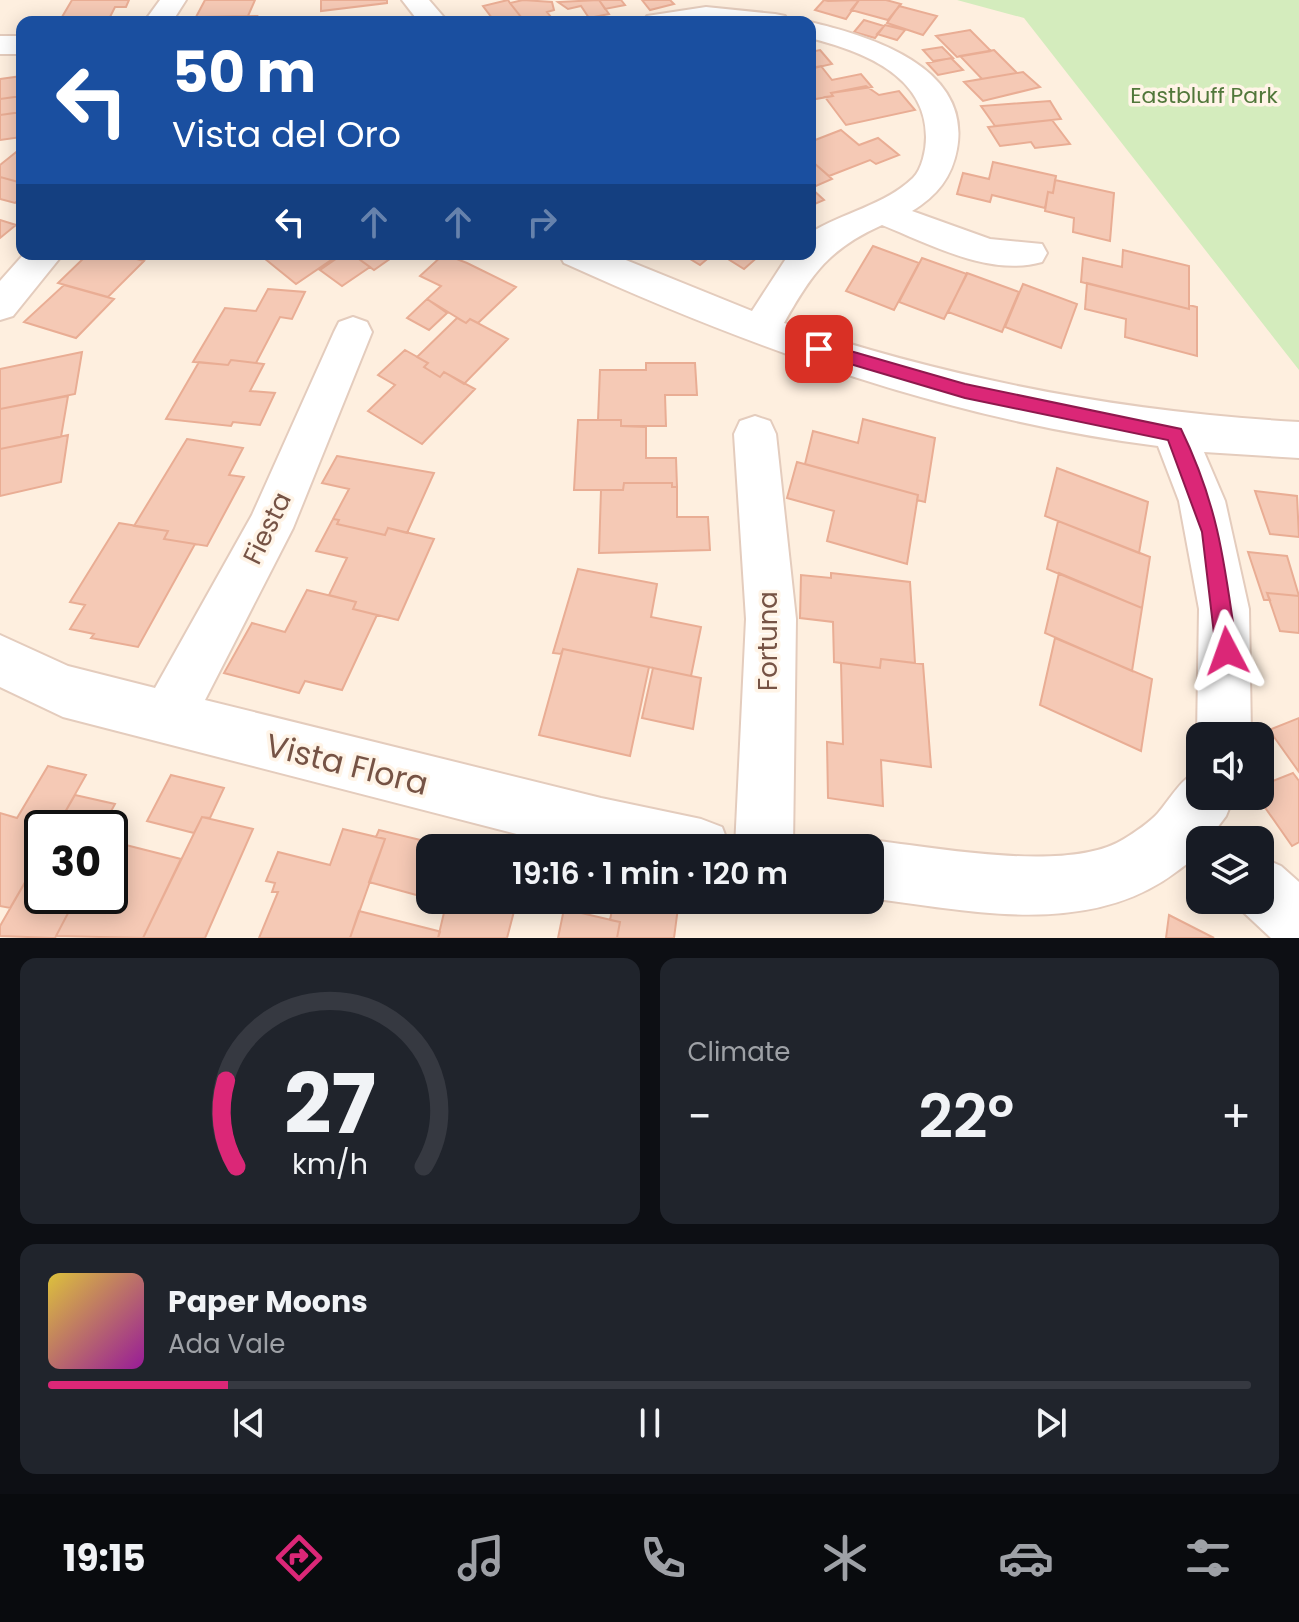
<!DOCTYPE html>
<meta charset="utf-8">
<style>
:root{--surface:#171b24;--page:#20242c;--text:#f1f3f6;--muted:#9ea1a6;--line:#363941;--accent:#db2777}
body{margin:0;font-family:Poppins,sans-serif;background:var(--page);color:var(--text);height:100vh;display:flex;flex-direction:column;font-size:30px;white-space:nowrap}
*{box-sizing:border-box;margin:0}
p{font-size:26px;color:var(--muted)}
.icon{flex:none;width:44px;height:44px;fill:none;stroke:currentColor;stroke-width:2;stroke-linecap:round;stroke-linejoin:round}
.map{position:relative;height:938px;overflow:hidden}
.side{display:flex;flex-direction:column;gap:20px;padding:20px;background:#0d0f14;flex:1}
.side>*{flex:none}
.hud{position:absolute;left:16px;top:16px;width:800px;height:244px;border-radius:16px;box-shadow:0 4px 20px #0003;background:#1a4fa0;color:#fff;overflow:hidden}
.buttons{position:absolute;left:1186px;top:722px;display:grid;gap:16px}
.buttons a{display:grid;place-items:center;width:88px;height:88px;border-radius:16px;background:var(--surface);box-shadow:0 4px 20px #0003;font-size:40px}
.speed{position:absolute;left:24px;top:810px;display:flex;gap:16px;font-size:40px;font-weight:700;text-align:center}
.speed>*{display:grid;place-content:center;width:104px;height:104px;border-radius:50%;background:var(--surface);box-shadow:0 4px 20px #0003;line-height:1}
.speed .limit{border:4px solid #111;border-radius:12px;background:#fff;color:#111}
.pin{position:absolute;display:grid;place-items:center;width:68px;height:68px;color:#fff;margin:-34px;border-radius:16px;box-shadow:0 4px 12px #0006}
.me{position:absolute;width:88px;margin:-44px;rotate:356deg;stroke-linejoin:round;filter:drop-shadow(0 0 6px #0008)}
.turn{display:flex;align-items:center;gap:28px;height:168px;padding:0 24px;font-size:36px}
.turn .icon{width:104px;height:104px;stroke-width:2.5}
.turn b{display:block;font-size:56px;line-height:68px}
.lanes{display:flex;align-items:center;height:76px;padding:0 24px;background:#0003;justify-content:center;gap:40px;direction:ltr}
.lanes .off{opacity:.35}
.big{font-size:60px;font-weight:600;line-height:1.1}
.side .tile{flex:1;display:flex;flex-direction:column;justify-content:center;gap:12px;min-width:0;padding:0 28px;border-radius:16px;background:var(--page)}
.side .dial{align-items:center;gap:0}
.dial svg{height:208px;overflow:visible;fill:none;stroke:var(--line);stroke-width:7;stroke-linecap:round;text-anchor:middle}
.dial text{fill:var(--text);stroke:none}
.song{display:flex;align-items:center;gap:24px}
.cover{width:96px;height:96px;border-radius:12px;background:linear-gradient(135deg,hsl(50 70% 55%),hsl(300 70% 35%))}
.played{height:8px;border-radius:4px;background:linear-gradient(90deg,var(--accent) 15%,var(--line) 15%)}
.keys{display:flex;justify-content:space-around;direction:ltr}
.heat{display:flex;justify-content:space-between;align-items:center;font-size:44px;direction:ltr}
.side .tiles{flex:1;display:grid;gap:20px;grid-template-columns:1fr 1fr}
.tile:last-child{grid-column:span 2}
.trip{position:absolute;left:416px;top:834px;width:468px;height:80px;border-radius:16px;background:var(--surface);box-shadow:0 4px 20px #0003;font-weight:600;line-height:80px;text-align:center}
.dock{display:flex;height:128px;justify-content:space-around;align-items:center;background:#090b0e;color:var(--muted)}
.dock .icon{width:56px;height:56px}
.dock .on{color:var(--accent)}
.dock b{font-size:36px;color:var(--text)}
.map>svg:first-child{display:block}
.green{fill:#d4ecbd}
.building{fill:#f5c9b5;stroke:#e9ad94;stroke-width:2}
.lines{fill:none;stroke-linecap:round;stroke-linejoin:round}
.minor-casing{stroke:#e4ccbd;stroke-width:4}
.minor{fill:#fff;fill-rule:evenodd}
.route{fill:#db2777;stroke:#8e194d;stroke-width:2}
.labels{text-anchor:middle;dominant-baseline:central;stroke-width:7;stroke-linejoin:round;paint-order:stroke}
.far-park-label{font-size:22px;fill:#51773a;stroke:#fff4e7}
.street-label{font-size:26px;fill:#765345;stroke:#fff4e7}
.near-street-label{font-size:32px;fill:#765345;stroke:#fff4e7}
</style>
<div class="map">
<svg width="1299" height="938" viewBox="0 0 1299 938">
<rect width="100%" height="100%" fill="#feefdf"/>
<path class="green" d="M957 0H1299V370L1024 18Z"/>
<path class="building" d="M72 0H129L126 7H115L110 17H62Z
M205 0H255L248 16 196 17Z
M321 0H387V3L321 11Z
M508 0 510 3 525 22H495L483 6Z
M523 0 552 2 554 10 547 12 555 22H525L510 3Z
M599 0 609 14 589 18 581 6 568 9 558 2Z
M599 0H621L625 5 605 9Z
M642 0H670L674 4 650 10Z
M824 0 828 1 859 0 846 19 815 10Z
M859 0H886L901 4 888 20 851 10Z
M899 6 937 16 923 35 887 23Z
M257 16 254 22H200L203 17Z
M864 20 884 26 875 38 854 32Z
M885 25 905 30 897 40 877 34Z
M970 30 991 51 957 57 936 36Z
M942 47 953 58 933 61 923 50Z
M820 50 832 64 810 69V52Z
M994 50 1017 73 982 79 960 56Z
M951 58 963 70 938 75 927 63Z
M821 66 832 80 861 74 872 87 831 93 833 96 810 100V68Z
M1023 72 1040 87 983 101 964 82Z
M22 76V96L0 99V79Z
M866 86 879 95 899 91 915 110 846 125 825 97 833 96 831 93Z
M22 96V112L0 115V99Z
M1050 101 1061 119 995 126 981 106Z
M22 112V137L0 140V115Z
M1052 120 1070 144 1035 148 1031 142 1000 146 988 127Z
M841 130 859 145 878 138 899 155 876 164 870 160 829 176 814 163H810V142Z
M20 149 22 183 0 177V165Z
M993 162 1056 176 1053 193 1048 192 1045 208 992 195 990 202 957 194 963 173 989 179Z
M810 163H814L832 179 811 188 824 200 810 206Z
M0 177 22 183V197L15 203 0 199Z
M1055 180 1114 193 1110 241 1073 232 1074 218 1045 211 1048 192 1053 193Z
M0 220 16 225 0 238Z
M873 246 919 263 894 310 846 291Z
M1123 250 1189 266V309L1081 282 1083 258 1122 267Z
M88 254H118L144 261 108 297 58 283Z
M259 254H340L296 284Z
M343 254H352L370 267 342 286 320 270Z
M352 254H397L374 270Z
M444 254 467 263 516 287 478 323 470 319 466 323 427 299 441 286 420 276Z
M682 254H713L700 265Z
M720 254H761L744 269Z
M922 258 967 274 944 319 899 302Z
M967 273 1019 292 1002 332 948 312Z
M1087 283 1189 309V305L1197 307V356L1125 337 1126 319 1085 309Z
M1023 284 1077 304 1061 348 1005 327Z
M64 285 114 299 76 338 24 322Z
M268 289 305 292 292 319 280 317 256 363 231 360 228 365 193 362 225 308 256 311Z
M427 299 447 313 429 330 407 318Z
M457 318 466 323 470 319 508 339 464 384 444 372 440 377 424 367 428 363 417 357Z
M405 350 428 363 424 367 440 377 444 372 475 389 422 444 368 411 395 385 378 375Z
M82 352 75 394 0 409V369Z
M231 360 264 364 250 391 275 393 260 425 233 422 231 426 166 419 199 362 228 365Z
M646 363H695L697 395H665L666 426H621V420H598L600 370H646Z
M68 396 61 437 0 449V409Z
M863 419 935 438 925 502 917 500 918 495 805 464 813 431 858 443Z
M578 420H621V426L646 427V458H676L677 487H672V483H624L623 490H574Z
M68 435 61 482 0 496V449Z
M187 439 243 448 229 475 244 477 207 546 164 539 168 531 134 526Z
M337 456 434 473 407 533 388 528 385 535 337 524 339 520 333 519 349 489 322 483Z
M797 462 918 495 907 564 827 541 834 511 787 498Z
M1057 468 1148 502 1139 553 1045 516Z
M624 483H672V487H677V517H708L710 550 599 553 601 490H623Z
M1255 491 1297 496 1299 537 1270 534Z
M333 519 339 520 337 524 385 535 388 528 434 539 398 620 353 609 356 602 329 595 347 558 316 551Z
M1058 521 1150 557 1142 608 1047 569Z
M119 523 168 531 164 539 195 544 138 647 91 638 94 634 70 629 85 605 70 602Z
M1248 552 1287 556 1299 596 1267 593 1270 600H1264Z
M578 569 657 584 651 617 701 627 691 676 563 649 561 654 553 653Z
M831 573 910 582 915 663 881 659 880 668 834 662 833 622 800 618 801 575 831 578Z
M1059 573 1142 608 1132 671 1045 633Z
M307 590 356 602 353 609 377 615 342 690 305 681 299 693 224 673 252 623 285 632Z
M1267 593 1299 596V633L1280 631Z
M1055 638 1152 679 1141 751 1040 705Z
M563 649 649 667 630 756 539 735Z
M881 659 923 664 931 767 881 760 883 806 828 798 827 742 843 744 841 663 880 668Z
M653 668 701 678 693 729 642 718Z
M1299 718V772L1269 730Z
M48 766 86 775 56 828H42V853L10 908 0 906V813L17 818Z
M1293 773 1299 781V842L1292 846 1257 796 1260 786Z
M171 775 224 788 210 818 202 817 194 833 147 821Z
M75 795 115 804 102 828H56Z
M202 817 253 829 205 938H143Z
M343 829 385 839 350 938H259L278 892H272L275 883 266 881 278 852 330 865Z
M379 830 437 844 436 848H430V866L420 896 369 882 385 839 376 837Z
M110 841 181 859 143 938 56 936 77 896H110Z
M42 853V896H77L55 938 0 936V926Z
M447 900H517L507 938H438Z
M614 900H679L674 938H617L620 922 610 920Z
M564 909 620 922 617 938H558Z
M359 911 438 931 440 932 438 938H350Z
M1169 915 1214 938H1166Z"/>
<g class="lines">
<g class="minor-casing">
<path id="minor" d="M160 0H186L172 22H144Z
M402 0H429L448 22H419Z
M706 7 775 14 785 16 789 22H643L647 16Z
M809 22H810C870 36 972 67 957 149 952 177 937 196 912 211L990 239 1042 244 1047 253 1042 262C989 277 930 244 882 225 829 249 812 273 784 323 953 380 1122 412 1299 422V458L1204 452 1225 501 1249 609 1251 736H1200V743L1197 736 1199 609 1179 501 1158 446C951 420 754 349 564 263L559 254H611L752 311 789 254H810V233C842 213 885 205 913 178 922 169 926 150 926 137 926 75 862 51 810 38Z
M0 36H22V54H0Z
M24 254H63L13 316 0 320V281Z
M353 317 367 322 372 332 293 528 205 700 601 798 701 819 722 827 730 848H571L63 717 0 687V635L68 666 155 688 252 515 334 332 339 322Z
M755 416 770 421 776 434 796 619 793 848H735L746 619 734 434 740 421Z
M1200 770V796H1234L1226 816 1208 840H1200C1200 857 1189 862 1176 872 1089 938 970 911 870 898V848H850L870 840C934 847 1069 874 1124 839 1135 832 1149 823 1158 813 1172 797 1180 779 1200 770Z
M1260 857 1281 866 1299 882V938H1271L1239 908 1236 900H1260Z"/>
</g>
<use href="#minor" class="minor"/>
</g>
<path class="route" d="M819 342 965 384 1181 429C1219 507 1225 566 1237 651L1234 658 1227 661 1219 658 1216 651 1202 532 1168 440 965 398 813 353V344Z"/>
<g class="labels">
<g class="far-park-label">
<text x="1204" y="95">Eastbluff Park</text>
</g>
<g class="street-label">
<text transform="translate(267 528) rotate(-64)">Fiesta</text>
<text transform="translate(768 641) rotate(-90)">Fortuna</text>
</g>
<g class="near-street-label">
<text transform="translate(347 764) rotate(14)">Vista Flora</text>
</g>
</g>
</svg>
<div class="buttons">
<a><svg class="icon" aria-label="sound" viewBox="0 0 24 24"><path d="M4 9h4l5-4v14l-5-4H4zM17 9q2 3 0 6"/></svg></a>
<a><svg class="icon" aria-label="layers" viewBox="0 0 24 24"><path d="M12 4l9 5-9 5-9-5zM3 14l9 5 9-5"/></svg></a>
</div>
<div class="speed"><div class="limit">30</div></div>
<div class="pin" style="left:819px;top:349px;background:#d93025"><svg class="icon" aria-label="arrive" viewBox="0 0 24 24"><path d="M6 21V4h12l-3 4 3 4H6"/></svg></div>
<svg class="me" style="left:1227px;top:651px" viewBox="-20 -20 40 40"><path d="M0-17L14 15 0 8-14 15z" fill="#db2777" stroke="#fff" stroke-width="4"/></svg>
<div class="trip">19:16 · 1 min · 120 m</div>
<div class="hud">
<div class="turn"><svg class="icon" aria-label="left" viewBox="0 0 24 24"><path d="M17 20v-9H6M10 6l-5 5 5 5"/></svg><div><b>50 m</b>Vista del Oro</div></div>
<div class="lanes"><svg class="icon" aria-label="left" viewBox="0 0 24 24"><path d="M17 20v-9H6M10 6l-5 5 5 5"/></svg><svg class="icon off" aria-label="ahead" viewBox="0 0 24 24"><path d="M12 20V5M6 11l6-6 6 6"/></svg><svg class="icon off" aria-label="ahead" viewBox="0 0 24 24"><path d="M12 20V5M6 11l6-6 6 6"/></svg><svg class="icon off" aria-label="right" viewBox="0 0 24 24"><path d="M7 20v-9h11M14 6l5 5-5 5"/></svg></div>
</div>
</div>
<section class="side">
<div class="tiles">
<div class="tile dial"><svg viewBox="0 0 100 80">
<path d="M14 69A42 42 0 1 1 86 69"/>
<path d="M14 69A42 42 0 0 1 10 36" stroke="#db2777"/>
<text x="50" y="56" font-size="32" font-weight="700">27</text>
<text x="50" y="72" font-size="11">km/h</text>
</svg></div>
<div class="tile"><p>Climate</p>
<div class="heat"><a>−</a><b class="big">22°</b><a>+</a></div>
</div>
<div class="tile">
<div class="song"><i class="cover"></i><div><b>Paper Moons</b><p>Ada Vale</p></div></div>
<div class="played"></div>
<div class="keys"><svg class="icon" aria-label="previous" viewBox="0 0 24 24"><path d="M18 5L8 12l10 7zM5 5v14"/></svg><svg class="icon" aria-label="pause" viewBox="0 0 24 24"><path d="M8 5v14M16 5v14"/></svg><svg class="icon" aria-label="next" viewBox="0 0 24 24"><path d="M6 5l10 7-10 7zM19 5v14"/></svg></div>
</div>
</div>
</section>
<nav class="dock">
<b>19:15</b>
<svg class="icon on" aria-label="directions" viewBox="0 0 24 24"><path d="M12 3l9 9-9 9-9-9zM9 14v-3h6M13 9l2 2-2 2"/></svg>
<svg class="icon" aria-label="music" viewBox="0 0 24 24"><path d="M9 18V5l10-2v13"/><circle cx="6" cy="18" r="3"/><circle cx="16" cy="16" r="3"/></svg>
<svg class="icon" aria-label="phone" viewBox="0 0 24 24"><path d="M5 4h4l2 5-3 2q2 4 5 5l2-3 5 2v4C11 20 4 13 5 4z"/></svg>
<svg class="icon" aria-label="climate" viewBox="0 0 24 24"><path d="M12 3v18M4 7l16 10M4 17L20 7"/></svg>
<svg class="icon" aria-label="car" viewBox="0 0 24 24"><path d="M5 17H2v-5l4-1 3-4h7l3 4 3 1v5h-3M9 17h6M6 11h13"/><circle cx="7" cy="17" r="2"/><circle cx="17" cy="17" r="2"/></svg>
<svg class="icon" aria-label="filters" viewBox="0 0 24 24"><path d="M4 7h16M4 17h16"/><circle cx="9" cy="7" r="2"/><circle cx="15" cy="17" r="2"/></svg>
</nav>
